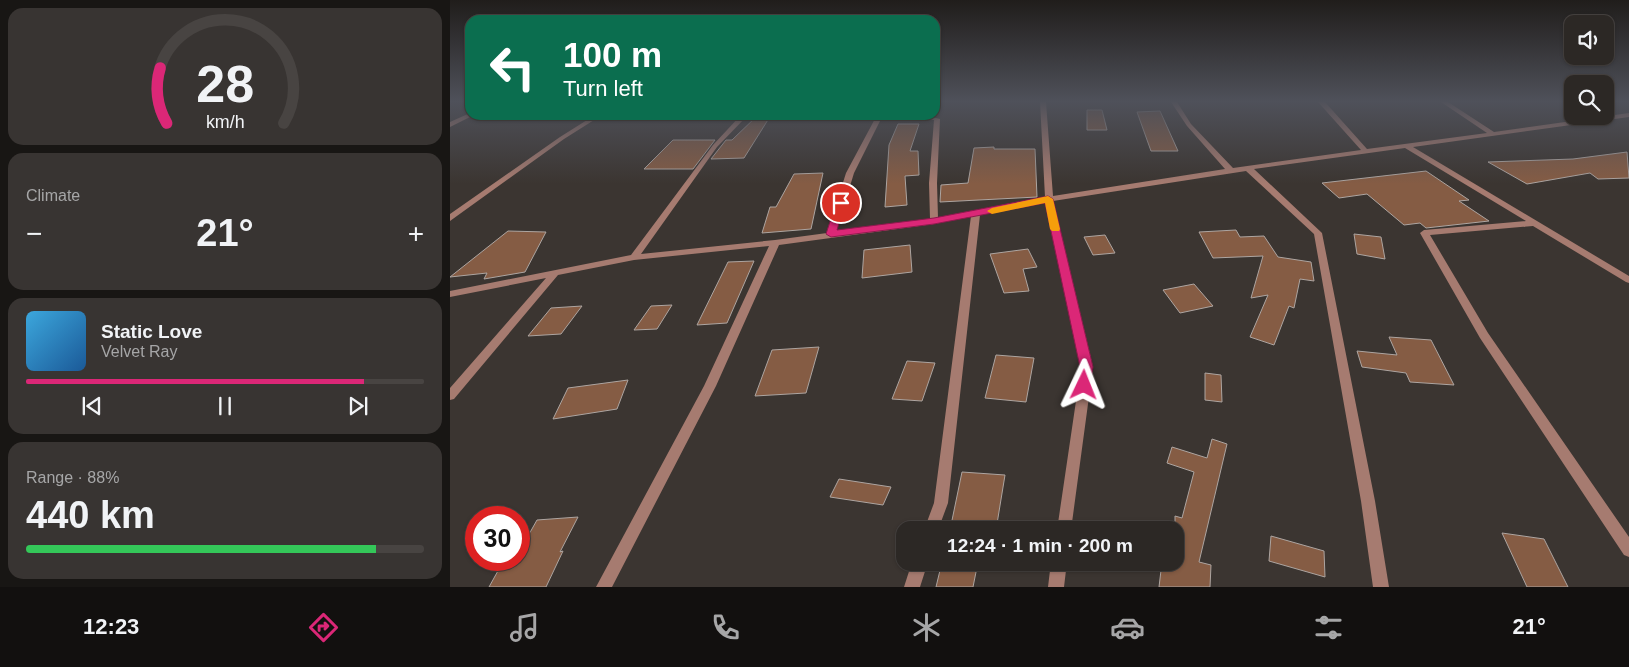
<!DOCTYPE html>
<meta charset="utf-8">
<style>
:root{--surface:#2c2825;--page:#383432;--text:#f1f3f6;--muted:#a6a6a7;--line:#484442;--accent:#db2777}
body{margin:0;font-family:Arial,sans-serif;background:var(--page);color:var(--text);height:100vh;display:flex;flex-direction:column;font-size:19px;white-space:nowrap}
*{box-sizing:border-box;margin:0}
p{font-size:16px;color:var(--muted)}
.icon{flex:none;width:28px;height:28px;fill:none;stroke:currentColor;stroke-width:2;stroke-linecap:round;stroke-linejoin:round}
.map{position:relative;flex:1;overflow:hidden}
.details{display:flex;flex-direction:column;gap:8px;padding:8px;background:#181614;width:450px}
.details>*{flex:none}
.top-card{position:absolute;left:15px;top:15px;width:475px;height:105px;border-radius:15px;box-shadow:0 1px 4px #0004,0 0 0 1px var(--line);background:#0b6e4f;color:#fff;overflow:hidden}
.buttons{position:absolute;left:1114px;top:15px;display:grid;gap:10px}
.buttons a{display:grid;place-items:center;width:50px;height:50px;border-radius:10px;background:var(--surface);box-shadow:0 1px 4px #0004,0 0 0 1px var(--line);font-size:25px}
.speed{position:absolute;left:15px;top:506px;display:flex;gap:10px;font-size:25px;font-weight:700;text-align:center}
.speed>*{display:grid;place-content:center;width:65px;height:65px;border-radius:50%;background:var(--surface);box-shadow:0 1px 4px #0004,0 0 0 1px var(--line);line-height:1}
.speed .limit{border:8px solid #d22;background:#fff;color:#111}
.pin{position:absolute;display:grid;place-items:center;width:42px;height:42px;color:#fff;margin:-21px;border:2px solid #fff;border-radius:50%;box-shadow:0 1px 5px #0007}
.me{position:absolute;width:55px;margin:-28px;rotate:2deg;stroke-linejoin:round;filter:drop-shadow(0 0 4px #0008)}
.turn{display:flex;align-items:center;gap:18px;height:105px;padding:0 15px;font-size:22px}
.turn .icon{width:65px;height:65px;stroke-width:2.5}
.turn b{display:block;font-size:35px;line-height:42px}
.big{font-size:38px;font-weight:700;line-height:1.1}
.details .card{flex:1;display:flex;flex-direction:column;justify-content:center;gap:8px;min-width:0;padding:0 18px;border-radius:15px;background:var(--page)}
.details .dial{align-items:center;gap:0}
.dial svg{height:130px;overflow:visible;fill:none;stroke:var(--line);stroke-width:7;stroke-linecap:round;text-anchor:middle}
.dial text{fill:var(--text);stroke:none}
.song{display:flex;align-items:center;gap:15px}
.cover{width:60px;height:60px;border-radius:8px;background:linear-gradient(135deg,hsl(200 70% 55%),hsl(210 70% 35%))}
.played{height:5px;border-radius:2px;background:linear-gradient(90deg,var(--accent) 85%,var(--line) 85%)}
.keys{display:flex;justify-content:space-around;direction:ltr}
.heat{display:flex;justify-content:space-between;align-items:center;font-size:28px;direction:ltr}
.charge{height:8px;border-radius:4px;background:linear-gradient(90deg,#34c759 88%,var(--line) 0)}
.trip{position:absolute;left:446px;top:521px;width:288px;height:50px;border-radius:15px;background:var(--surface);box-shadow:0 1px 4px #0004,0 0 0 1px var(--line);font-weight:700;line-height:50px;text-align:center}
.tab-bar{display:flex;height:80px;justify-content:space-around;align-items:center;background:#12100f;color:var(--muted)}
.tab-bar .icon{width:35px;height:35px}
.tab-bar .on{color:var(--accent)}
.tab-bar b{font-size:22px;color:var(--text)}
main{display:flex;flex:1;min-height:0}
.map>svg:first-child{display:block}
.building{fill:#855c44;stroke:#ada5a1}
.lines{fill:none;stroke-linecap:round;stroke-linejoin:round}
.street{fill:#a67b70;fill-rule:evenodd}
.route{fill:#db2777;stroke:#8e194d}
.slow{fill:#f59e0b}
</style>
<main>
<section class="details">
<div class="card dial"><svg viewBox="0 0 100 80">
<path d="M14 69A42 42 0 1 1 86 69"/>
<path d="M14 69A42 42 0 0 1 10 35" stroke="#db2777"/>
<text x="50" y="56" font-size="32" font-weight="700">28</text>
<text x="50" y="72" font-size="11">km/h</text>
</svg></div>
<div class="card"><p>Climate</p>
<div class="heat"><a>−</a><b class="big">21°</b><a>+</a></div>
</div>
<div class="card">
<div class="song"><i class="cover"></i><div><b>Static Love</b><p>Velvet Ray</p></div></div>
<div class="played"></div>
<div class="keys"><svg class="icon" aria-label="previous" viewBox="0 0 24 24"><path d="M18 5L8 12l10 7zM5 5v14"/></svg><svg class="icon" aria-label="pause" viewBox="0 0 24 24"><path d="M8 5v14M16 5v14"/></svg><svg class="icon" aria-label="next" viewBox="0 0 24 24"><path d="M6 5l10 7-10 7zM19 5v14"/></svg></div>
</div>
<div class="card"><p>Range · 88%</p><b class="big">440 km</b><div class="charge"></div></div>
</section>
<div class="map">
<svg width="1179" height="587" viewBox="0 0 1179 587">
<rect width="100%" height="100%" fill="#3b3531"/>
<path class="building" d="M637 110H652L657 130H637Z
M710 111 728 151H701L687 112Z
M308 115H321L294 158 261 159 276 140H282Z
M448 124H469L460 151H468L469 175 455 176 457 205 435 207 439 145Z
M223 140H265L243 169H194Z
M544 147V149H585L587 197 490 202 491 185 518 183 524 148Z
M1177 152 1179 178 1148 179 1140 173 1077 184 1038 162 1123 159Z
M976 171 1019 200 1009 201 1039 221 976 228 970 223 954 225 917 194 889 198 872 183Z
M373 173 361 229 312 233 320 207H326L344 174Z
M786 230 790 237 814 236 828 257 861 262 864 281 850 279 844 308 839 306 824 345 800 337 818 295 801 298 813 256 763 258 749 232Z
M58 231 96 232 75 272 34 279 37 273 0 277Z
M904 234 931 237 935 259 907 254Z
M655 235 665 253 643 255 634 237Z
M460 245 462 272 412 278 414 250Z
M578 249 587 267 573 269 579 291 554 293 540 254Z
M304 261 277 323 247 325 278 262Z
M744 284 763 306 730 313 713 290Z
M222 305 207 329 184 330 201 306Z
M132 306 111 334 78 336 101 308Z
M939 337 981 340 1004 385 960 382 956 373 912 367 907 351 947 355Z
M369 347 356 393 305 396 322 350Z
M546 355 584 358 576 402 535 398Z
M457 361 485 363 472 401 442 399Z
M755 373 771 375 772 402 755 400Z
M178 380 167 409 103 419 118 388Z
M762 439 777 444 749 562 761 565 760 587H709L712 562H725V516L732 518 744 472 717 463 722 447 757 458Z
M512 472 555 475 546 530H500Z
M389 479 441 487 433 505 380 497Z
M128 517 110 552 113 551 96 587H39L54 560H69V552L87 520Z
M1052 533 1094 539 1118 587H1077Z
M821 536 874 551 875 577 819 561Z
M492 562H528L523 587H486Z"/>
<g class="lines">
<path class="street" d="M590 102H596L603 196 775 169 737 126 721 102H727L741 124 783 168 911 150 868 102H875L917 149 1037 133 991 102H998L1044 132 1179 113V117L963 147 1179 276V283L1176 282 1083 226 980 235 1038 333 1179 537V557L1174 555 1030 338 970 233 974 230 1076 221 955 148 804 169 872 233 925 501 939 587H923L911 501 864 234 796 171 603 201 643 367 621 530H607L631 367 596 202 530 215 498 503 488 530H474L484 503 521 216 484 224 329 245 266 386 162 587H146L254 386 319 246 184 260 108 275 4 399 0 400V388L96 278 0 297V291L181 255 263 145 291 115H298L267 147 191 254 325 240 377 233 396 173 427 115H433L404 173 386 232 480 219 479 183 484 120 458 115H474L490 119 487 183 488 218 595 197Z
M20 113V115H23L22 116 0 127V122Z
M145 115H152L114 139 0 221V214L110 137Z
M462 562H478L470 587H454Z
M601 562H617L614 587H598Z"/>
</g>
<linearGradient id="sky" x2="0" y2="1"><stop stop-color="#201d1b"/><stop offset="0.55" stop-color="#4f515a"/><stop offset="1" stop-color="#4f515a" stop-opacity="0"/></linearGradient>
<rect width="1179" height="184" fill="url(#sky)"/>
<path class="route" d="M598 196 603 199 643 367 639 389H629L627 385 630 367 595 203 484 224 381 237 376 234 386 203 391 200 395 203 387 230 484 218Z"/>
<path class="slow" d="M598 196 603 199 610 229 609 231H602L600 229 595 203 542 214 537 211 542 208Z"/>
</svg>
<div class="buttons">
<a><svg class="icon" aria-label="sound" viewBox="0 0 24 24"><path d="M4 9h4l5-4v14l-5-4H4zM17 9q2 3 0 6"/></svg></a>
<a><svg class="icon" aria-label="search" viewBox="0 0 24 24"><circle cx="10" cy="10" r="6"/><path d="M15 15l6 6"/></svg></a>
</div>
<div class="speed"><div class="limit">30</div></div>
<div class="pin" style="left:391px;top:203px;background:#d93025"><svg class="icon" aria-label="arrive" viewBox="0 0 24 24"><path d="M6 21V4h12l-3 4 3 4H6"/></svg></div>
<svg class="me" style="left:634px;top:385px" viewBox="-20 -20 40 40"><path d="M0-17L14 15 0 8-14 15z" fill="#db2777" stroke="#fff" stroke-width="4"/></svg>
<div class="trip">12:24 · 1 min · 200 m</div>
<div class="top-card">
<div class="turn"><svg class="icon" aria-label="left" viewBox="0 0 24 24"><path d="M17 20v-9H6M10 6l-5 5 5 5"/></svg><div><b>100 m</b>Turn left</div></div>
</div>
</div>
</main>
<nav class="tab-bar">
<b>12:23</b>
<svg class="icon on" aria-label="directions" viewBox="0 0 24 24"><path d="M12 3l9 9-9 9-9-9zM9 14v-3h6M13 9l2 2-2 2"/></svg>
<svg class="icon" aria-label="music" viewBox="0 0 24 24"><path d="M9 18V5l10-2v13"/><circle cx="6" cy="18" r="3"/><circle cx="16" cy="16" r="3"/></svg>
<svg class="icon" aria-label="phone" viewBox="0 0 24 24"><path d="M5 4h4l2 5-3 2q2 4 5 5l2-3 5 2v4C11 20 4 13 5 4z"/></svg>
<svg class="icon" aria-label="climate" viewBox="0 0 24 24"><path d="M12 3v18M4 7l16 10M4 17L20 7"/></svg>
<svg class="icon" aria-label="car" viewBox="0 0 24 24"><path d="M5 17H2v-5l4-1 3-4h7l3 4 3 1v5h-3M9 17h6M6 11h13"/><circle cx="7" cy="17" r="2"/><circle cx="17" cy="17" r="2"/></svg>
<svg class="icon" aria-label="filters" viewBox="0 0 24 24"><path d="M4 7h16M4 17h16"/><circle cx="9" cy="7" r="2"/><circle cx="15" cy="17" r="2"/></svg>
<b>21°</b>
</nav>
